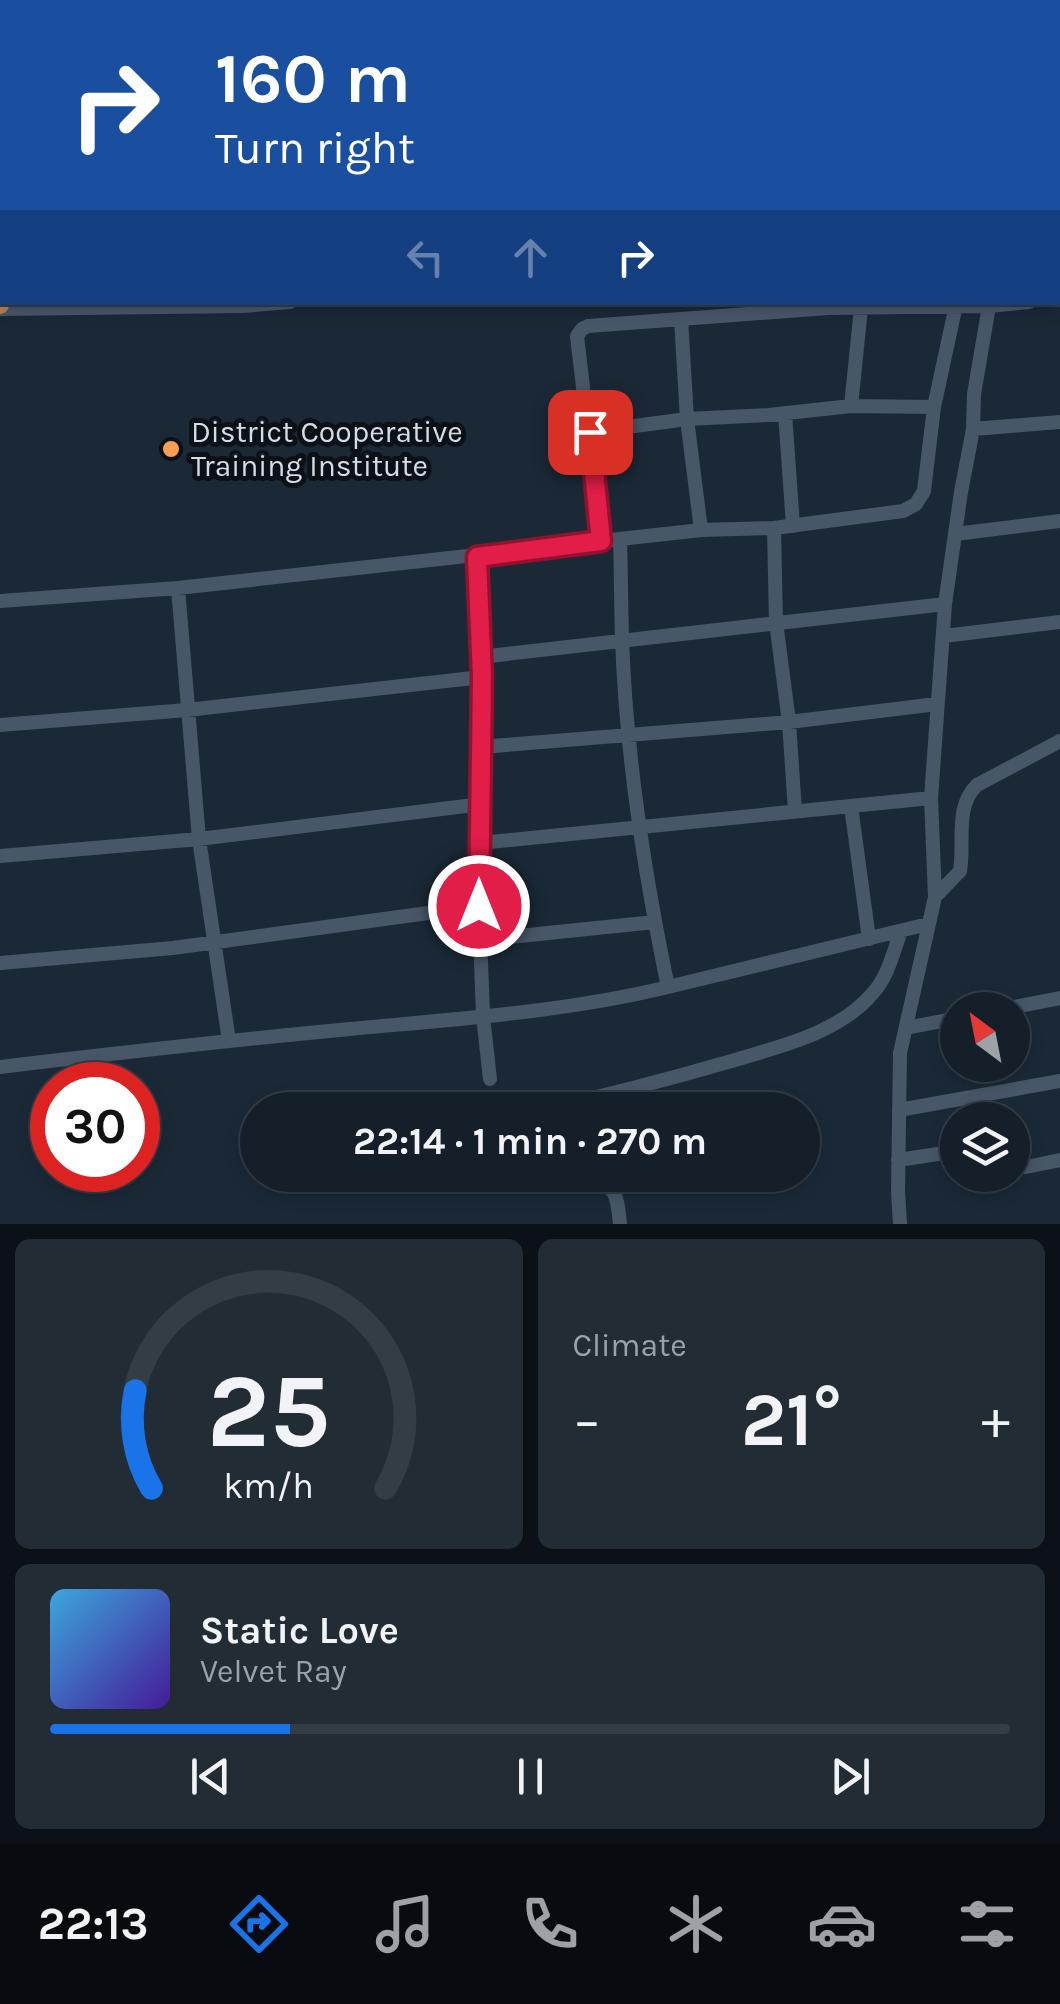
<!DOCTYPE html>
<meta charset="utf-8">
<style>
:root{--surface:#141f29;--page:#212c35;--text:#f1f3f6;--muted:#9da2a8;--line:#333d46;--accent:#1a73e8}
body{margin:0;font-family:Karla,sans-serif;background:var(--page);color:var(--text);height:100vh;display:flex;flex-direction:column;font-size:38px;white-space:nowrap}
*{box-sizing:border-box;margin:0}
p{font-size:32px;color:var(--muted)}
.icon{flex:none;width:55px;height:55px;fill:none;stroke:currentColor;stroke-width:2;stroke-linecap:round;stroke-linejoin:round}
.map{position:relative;height:1224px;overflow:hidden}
.details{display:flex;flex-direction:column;gap:15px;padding:15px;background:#0b1117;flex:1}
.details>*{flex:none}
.hud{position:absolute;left:0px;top:0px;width:1060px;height:305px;box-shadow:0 5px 15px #0003,0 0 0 2px var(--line);background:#1a4fa0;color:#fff;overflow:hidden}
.needle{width:65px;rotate:328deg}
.controls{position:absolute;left:940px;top:992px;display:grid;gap:20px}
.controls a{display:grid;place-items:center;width:90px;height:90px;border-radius:50%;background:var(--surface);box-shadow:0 5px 15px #0003,0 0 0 2px var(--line);font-size:50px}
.speed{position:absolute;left:30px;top:1062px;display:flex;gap:20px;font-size:50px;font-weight:700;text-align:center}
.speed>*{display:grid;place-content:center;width:130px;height:130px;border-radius:50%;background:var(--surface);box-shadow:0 5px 15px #0003,0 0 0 2px var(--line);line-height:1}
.speed .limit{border:15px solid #d22;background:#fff;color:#111}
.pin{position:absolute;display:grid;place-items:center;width:85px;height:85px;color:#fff;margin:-42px;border-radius:20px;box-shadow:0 5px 15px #0006}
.me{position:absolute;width:110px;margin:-55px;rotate:0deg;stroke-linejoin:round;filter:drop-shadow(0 0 8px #0008)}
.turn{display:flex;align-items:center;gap:35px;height:210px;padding:0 50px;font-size:45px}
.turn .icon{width:130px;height:130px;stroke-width:2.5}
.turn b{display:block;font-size:70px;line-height:85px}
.lanes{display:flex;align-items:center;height:95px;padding:0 50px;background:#0003;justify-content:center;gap:50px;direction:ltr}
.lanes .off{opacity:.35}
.big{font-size:75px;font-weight:700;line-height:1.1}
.details .widget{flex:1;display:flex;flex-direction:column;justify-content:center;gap:15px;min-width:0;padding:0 35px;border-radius:15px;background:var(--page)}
.details .dial{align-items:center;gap:0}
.dial svg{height:260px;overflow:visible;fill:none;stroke:var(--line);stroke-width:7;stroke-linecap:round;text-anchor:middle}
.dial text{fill:var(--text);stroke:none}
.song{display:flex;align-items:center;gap:30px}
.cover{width:120px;height:120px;border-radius:15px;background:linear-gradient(135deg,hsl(200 70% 55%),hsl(260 70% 35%))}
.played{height:10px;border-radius:5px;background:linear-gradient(90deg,var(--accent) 25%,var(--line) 25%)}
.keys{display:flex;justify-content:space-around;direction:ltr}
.heat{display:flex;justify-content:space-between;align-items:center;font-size:55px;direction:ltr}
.details .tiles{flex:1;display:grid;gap:15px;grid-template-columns:1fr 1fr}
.widget:last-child{grid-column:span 2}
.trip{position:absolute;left:240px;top:1092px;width:580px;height:100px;border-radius:50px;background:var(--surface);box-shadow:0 5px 15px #0003,0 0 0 2px var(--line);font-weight:700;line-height:100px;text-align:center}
.tab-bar{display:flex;height:160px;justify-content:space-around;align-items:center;background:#080c10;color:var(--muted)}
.tab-bar .icon{width:70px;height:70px}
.tab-bar .on{color:var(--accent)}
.tab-bar b{font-size:45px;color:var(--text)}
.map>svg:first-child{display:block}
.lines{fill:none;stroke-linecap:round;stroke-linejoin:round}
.river{stroke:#001736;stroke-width:28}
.minor{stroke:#485768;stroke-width:14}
.major{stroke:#b48058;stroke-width:18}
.route-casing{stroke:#92132f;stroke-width:25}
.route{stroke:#e11d48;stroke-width:18}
.poi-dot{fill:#fc9e52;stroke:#0b1117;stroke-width:4}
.labels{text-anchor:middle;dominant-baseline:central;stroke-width:10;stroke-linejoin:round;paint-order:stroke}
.poi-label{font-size:30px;fill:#d4dce6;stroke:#0b1117;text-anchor:start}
</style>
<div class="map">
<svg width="1060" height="1224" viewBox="0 0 1060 1224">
<rect width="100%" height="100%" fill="#1b2937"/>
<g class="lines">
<path class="river" d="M0 59 2 60
M1058 179 1060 180"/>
<path class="minor" d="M336 0 343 2
M776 0V2
M0 229 2 230
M1058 250 1060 251
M1058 300H1060
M989 306 1029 302
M0 309 243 306 290 302
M851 406 861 308
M785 413 793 526
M973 429 1060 422
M590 432 687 419 769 415 851 406 934 407
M774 528 776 622 789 722 795 811
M701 530 687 419 681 319 828 308 989 306 974 394 973 429 961 492 945 604 931 798 935 897 900 1053 898 1191 900 1224
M955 534 1060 521
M601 541 577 336 582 329 588 326 681 319
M477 557 480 657
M178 588 199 839 229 1041
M0 601 178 588 701 530 774 528 903 511 916 504 924 491 934 407 956 305
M944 636 1060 622
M482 677 479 906 483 1016 490 1079
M0 725 187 710 482 677 480 657 945 604
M481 747 789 722 937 704
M851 806 869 939
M480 843 931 798
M0 856 199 839 482 804
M935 897 960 871C965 842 954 807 977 785L1060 741
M480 940 655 922
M0 963 173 948 479 906
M668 987 928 924
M999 1010 1060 998
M906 1028 958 1018
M0 1067C117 1053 233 1040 350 1029 456 1019 565 1012 668 987 644 872 626 755 622 638 621 605 621 572 620 539
M542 1110C604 1096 666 1080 728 1062 777 1047 838 1034 872 994 888 977 893 953 901 931
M899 1110 1060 1081
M898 1160 958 1151
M1012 1166 1026 1167 1060 1160
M583 1185C617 1180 617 1196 620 1224"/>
<path class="major" d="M95 2 96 0
M0 305 2 298"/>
</g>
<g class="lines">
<g class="route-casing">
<path id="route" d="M479 906 482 677 477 557 601 541 590 432"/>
</g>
<use href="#route" class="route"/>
</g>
<circle class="poi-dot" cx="171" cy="449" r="10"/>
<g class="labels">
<g class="poi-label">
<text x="191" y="432">District Cooperative<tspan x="191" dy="34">Training Institute</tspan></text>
</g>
</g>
</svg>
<div class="controls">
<a><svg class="needle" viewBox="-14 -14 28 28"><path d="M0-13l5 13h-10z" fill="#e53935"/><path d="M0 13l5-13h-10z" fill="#9da2a8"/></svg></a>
<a><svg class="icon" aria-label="layers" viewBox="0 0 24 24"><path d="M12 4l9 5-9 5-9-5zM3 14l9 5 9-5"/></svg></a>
</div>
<div class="speed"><div class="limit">30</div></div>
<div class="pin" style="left:590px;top:432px;background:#d93025"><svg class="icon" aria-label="arrive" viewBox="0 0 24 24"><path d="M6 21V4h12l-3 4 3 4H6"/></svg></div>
<svg class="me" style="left:479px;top:906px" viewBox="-20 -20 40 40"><circle r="17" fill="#e11d48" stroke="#fff" stroke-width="3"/><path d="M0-11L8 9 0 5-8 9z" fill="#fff"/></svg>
<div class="trip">22:14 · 1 min · 270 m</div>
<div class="hud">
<div class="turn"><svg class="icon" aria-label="right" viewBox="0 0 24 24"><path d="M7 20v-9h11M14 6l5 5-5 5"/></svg><div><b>160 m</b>Turn right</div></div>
<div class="lanes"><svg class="icon off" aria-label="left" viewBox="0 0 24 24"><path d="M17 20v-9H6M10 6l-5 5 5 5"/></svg><svg class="icon off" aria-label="ahead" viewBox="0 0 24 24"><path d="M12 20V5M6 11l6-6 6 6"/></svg><svg class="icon" aria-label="right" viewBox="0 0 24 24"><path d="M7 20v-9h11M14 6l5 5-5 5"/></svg></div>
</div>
</div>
<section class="details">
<div class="tiles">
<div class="widget dial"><svg viewBox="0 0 100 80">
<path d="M14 69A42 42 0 1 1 86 69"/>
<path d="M14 69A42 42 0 0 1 9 39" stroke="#1a73e8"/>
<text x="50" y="56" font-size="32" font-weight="700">25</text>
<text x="50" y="72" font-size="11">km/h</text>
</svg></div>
<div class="widget"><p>Climate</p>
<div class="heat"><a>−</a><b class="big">21°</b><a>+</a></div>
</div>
<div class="widget">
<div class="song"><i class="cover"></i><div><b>Static Love</b><p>Velvet Ray</p></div></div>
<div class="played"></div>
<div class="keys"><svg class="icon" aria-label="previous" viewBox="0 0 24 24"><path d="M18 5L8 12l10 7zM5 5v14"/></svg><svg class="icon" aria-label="pause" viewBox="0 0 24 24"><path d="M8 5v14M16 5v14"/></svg><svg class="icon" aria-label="next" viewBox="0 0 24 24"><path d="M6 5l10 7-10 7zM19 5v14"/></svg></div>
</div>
</div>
</section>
<nav class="tab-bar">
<b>22:13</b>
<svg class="icon on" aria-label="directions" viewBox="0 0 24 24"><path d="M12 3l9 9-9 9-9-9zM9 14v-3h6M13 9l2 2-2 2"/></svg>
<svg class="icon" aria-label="music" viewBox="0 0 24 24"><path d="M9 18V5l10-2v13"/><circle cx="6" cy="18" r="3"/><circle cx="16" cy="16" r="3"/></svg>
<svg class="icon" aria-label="phone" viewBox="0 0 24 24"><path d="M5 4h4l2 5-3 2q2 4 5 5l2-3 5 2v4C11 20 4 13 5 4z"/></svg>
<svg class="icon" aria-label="climate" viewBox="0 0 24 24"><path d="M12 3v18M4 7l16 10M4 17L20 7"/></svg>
<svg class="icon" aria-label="car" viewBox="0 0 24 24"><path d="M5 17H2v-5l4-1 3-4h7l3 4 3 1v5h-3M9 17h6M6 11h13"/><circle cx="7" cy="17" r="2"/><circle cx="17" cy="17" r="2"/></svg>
<svg class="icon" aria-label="filters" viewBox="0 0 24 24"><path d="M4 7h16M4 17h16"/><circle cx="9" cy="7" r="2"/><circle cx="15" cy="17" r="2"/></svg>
</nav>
